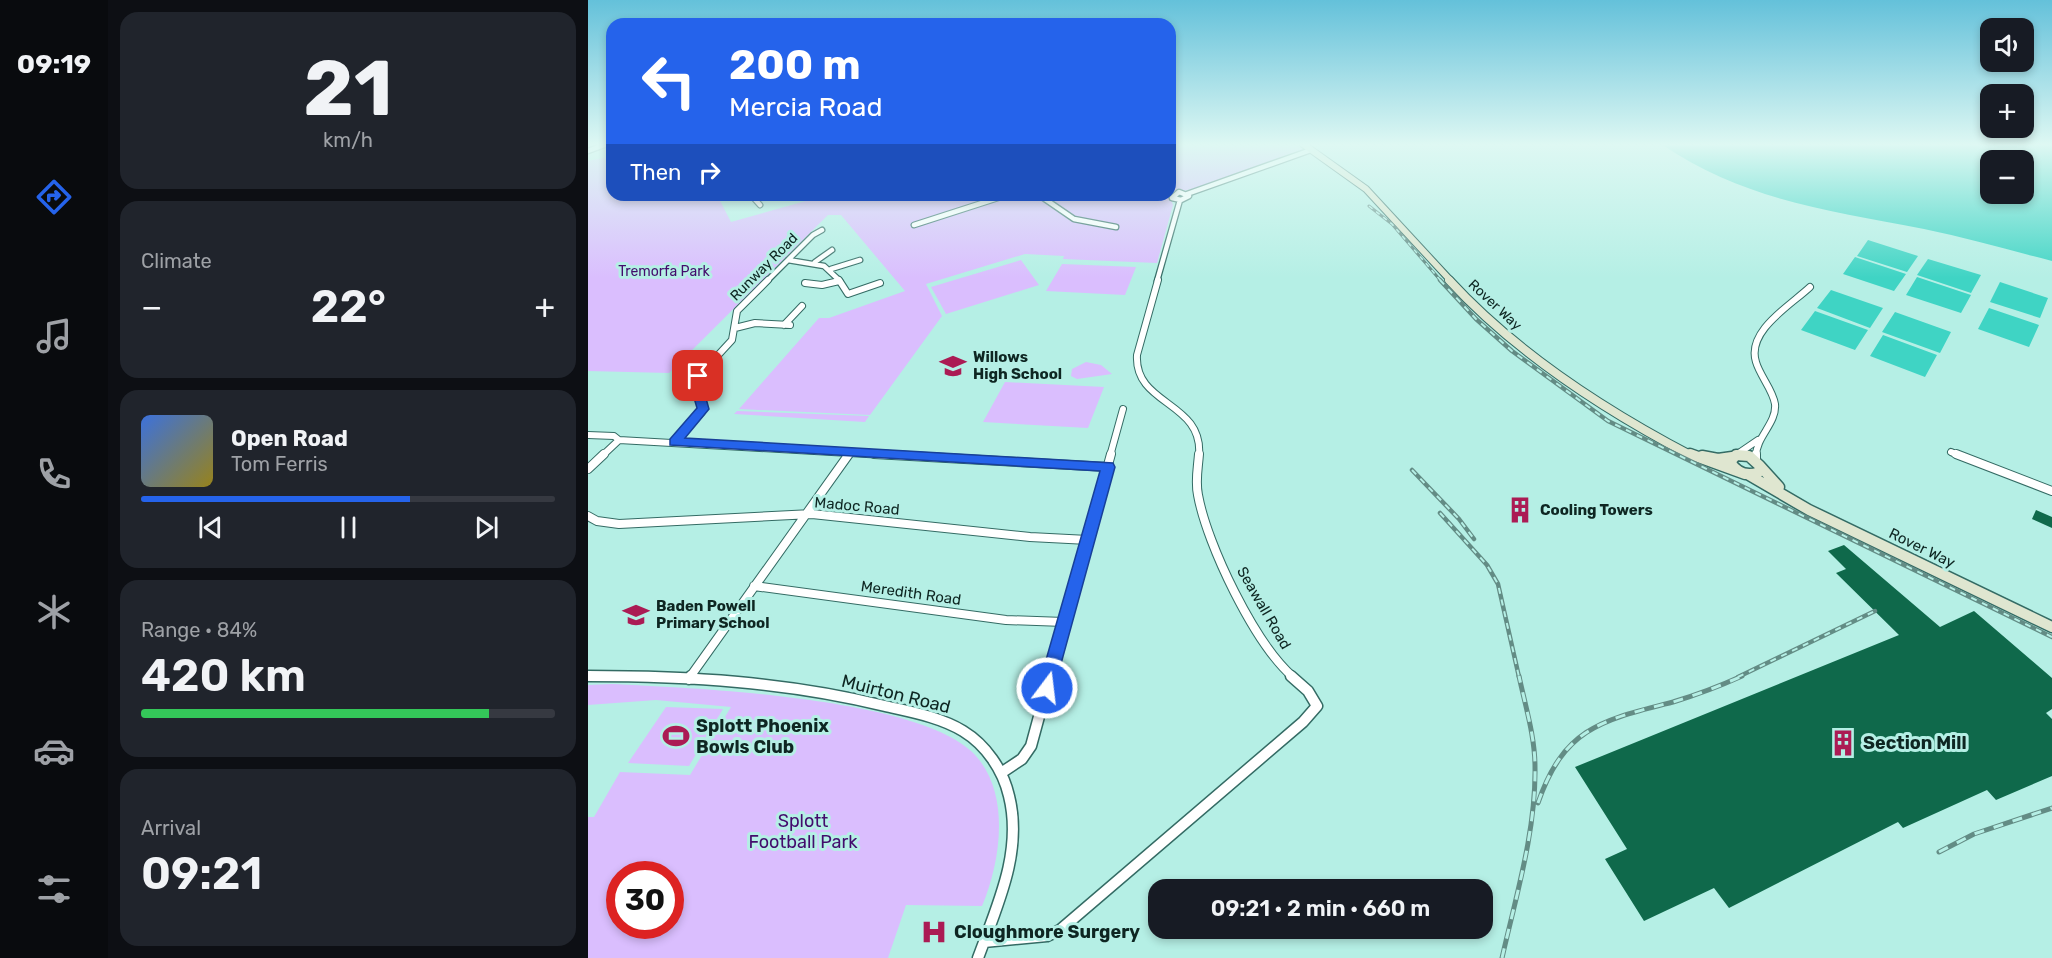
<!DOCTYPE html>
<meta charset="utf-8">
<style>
:root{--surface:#171b24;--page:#20242c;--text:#f1f3f6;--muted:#9ea1a6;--line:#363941;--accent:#2563eb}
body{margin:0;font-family:Rubik,sans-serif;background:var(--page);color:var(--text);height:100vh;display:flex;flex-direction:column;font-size:22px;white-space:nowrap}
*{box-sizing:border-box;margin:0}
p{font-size:20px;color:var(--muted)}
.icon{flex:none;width:33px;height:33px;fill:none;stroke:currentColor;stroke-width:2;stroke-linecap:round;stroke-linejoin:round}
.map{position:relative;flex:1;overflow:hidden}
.side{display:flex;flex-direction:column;gap:12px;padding:12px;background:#0d0f14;width:480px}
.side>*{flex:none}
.guide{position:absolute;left:18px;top:18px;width:570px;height:183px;border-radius:18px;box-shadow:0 3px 9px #0003;background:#2563eb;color:#fff;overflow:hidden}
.buttons{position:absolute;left:1392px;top:18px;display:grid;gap:12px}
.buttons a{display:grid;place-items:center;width:54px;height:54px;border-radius:12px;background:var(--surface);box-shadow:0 3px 9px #0003;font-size:30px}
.speed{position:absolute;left:18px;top:861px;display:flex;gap:12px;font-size:30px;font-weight:700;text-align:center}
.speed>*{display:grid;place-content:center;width:78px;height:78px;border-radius:50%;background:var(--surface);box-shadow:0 3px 9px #0003;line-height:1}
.speed .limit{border:9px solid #d22;background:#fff;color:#111}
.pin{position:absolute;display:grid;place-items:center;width:51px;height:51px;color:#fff;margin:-26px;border-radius:12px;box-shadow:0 3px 9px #0006}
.me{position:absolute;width:66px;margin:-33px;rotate:15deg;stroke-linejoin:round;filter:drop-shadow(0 0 4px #0008)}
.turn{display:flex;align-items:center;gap:21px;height:126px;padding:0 24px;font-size:27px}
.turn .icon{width:78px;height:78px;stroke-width:2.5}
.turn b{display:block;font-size:42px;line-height:51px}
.then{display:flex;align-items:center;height:57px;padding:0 24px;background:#0003;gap:12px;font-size:22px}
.big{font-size:45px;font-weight:600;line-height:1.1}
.side .widget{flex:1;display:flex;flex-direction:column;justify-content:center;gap:9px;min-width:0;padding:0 21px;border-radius:18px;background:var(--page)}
.side .dial{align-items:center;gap:0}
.dial b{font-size:78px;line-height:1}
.song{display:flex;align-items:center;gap:18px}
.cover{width:72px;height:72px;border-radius:9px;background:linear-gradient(135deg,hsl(220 70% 55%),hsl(50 70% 35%))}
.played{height:6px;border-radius:3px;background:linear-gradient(90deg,var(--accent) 65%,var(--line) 65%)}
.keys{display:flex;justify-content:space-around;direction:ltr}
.heat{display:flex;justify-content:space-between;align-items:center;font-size:33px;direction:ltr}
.charge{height:9px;border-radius:4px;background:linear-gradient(90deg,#34c759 84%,var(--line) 0)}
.trip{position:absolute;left:560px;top:879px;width:345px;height:60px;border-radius:18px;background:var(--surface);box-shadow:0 3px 9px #0003;font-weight:600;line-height:60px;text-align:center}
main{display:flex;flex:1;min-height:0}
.menu{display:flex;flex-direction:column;width:108px;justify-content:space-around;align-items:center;background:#090b0e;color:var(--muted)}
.menu .icon{width:42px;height:42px}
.menu .on{color:var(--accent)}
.menu b{font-size:27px;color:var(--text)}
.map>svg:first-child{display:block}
.green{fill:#dabefe;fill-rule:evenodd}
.water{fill:#3fd4c4;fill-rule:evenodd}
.building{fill:#0f694b}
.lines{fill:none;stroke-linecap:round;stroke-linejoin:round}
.street-far3-casing{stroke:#346b64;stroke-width:7}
.street-far2-casing{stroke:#346b64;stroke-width:8}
.street-far1-casing{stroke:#346b64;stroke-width:10}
.street-casing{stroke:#346b64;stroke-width:13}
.secondary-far2-casing{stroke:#346b64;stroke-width:8}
.secondary-far1-casing{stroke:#346b64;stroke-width:10}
.secondary-casing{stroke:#346b64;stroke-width:13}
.street-far3{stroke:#fff;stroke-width:4.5}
.street-far2{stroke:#fff;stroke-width:6}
.street-far1{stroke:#fff;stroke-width:8}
.street{stroke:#fff;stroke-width:10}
.secondary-far2{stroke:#dfe6d0;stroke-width:6}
.secondary-far1{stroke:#dfe6d0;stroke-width:8}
.secondary{stroke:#dfe6d0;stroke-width:10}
.rail-far2-casing{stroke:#638c85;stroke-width:3}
.rail-far1-casing{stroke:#638c85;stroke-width:4.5}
.rail-casing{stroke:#638c85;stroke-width:5}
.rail-far2{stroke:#b5efe5;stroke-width:1.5;stroke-dasharray:4.5;stroke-linecap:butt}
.rail-far1{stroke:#b5efe5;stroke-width:2;stroke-dasharray:6;stroke-linecap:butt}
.rail{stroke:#b5efe5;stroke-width:3;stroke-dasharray:10;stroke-linecap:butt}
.route{fill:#2563eb;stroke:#184099;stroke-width:1.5}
.labels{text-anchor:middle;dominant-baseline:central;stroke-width:6;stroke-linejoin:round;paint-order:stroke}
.far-street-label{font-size:14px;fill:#0e2622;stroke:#b5efe5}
.far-park-label{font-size:14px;fill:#430c6c;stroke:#b5efe5}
.poi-label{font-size:15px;font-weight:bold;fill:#0e2622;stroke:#b5efe5;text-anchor:start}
.street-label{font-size:15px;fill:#0e2622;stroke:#b5efe5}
.near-street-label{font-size:18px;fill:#0e2622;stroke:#b5efe5}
.near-poi-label{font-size:18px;font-weight:bold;fill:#0e2622;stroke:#b5efe5;text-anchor:start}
.near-park-label{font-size:18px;fill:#430c6c;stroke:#b5efe5}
</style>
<main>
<nav class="menu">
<b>09:19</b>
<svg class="icon on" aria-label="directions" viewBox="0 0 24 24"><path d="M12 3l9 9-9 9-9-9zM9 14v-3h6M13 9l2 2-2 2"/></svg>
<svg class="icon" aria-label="music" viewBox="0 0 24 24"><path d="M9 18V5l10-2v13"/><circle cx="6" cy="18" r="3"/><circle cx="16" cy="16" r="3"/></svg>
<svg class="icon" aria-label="phone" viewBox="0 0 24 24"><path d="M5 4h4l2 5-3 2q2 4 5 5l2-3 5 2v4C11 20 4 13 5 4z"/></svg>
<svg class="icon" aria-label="climate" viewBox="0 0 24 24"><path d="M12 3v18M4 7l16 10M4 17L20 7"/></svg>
<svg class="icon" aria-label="car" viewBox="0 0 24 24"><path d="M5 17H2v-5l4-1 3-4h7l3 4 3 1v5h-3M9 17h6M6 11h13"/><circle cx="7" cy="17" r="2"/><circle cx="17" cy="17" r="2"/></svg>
<svg class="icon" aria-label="filters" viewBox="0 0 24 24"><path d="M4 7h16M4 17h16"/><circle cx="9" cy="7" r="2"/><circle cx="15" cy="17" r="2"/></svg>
</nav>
<section class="side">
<div class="widget dial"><b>21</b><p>km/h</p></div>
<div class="widget"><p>Climate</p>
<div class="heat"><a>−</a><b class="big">22°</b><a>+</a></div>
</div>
<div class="widget">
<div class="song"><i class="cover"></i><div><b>Open Road</b><p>Tom Ferris</p></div></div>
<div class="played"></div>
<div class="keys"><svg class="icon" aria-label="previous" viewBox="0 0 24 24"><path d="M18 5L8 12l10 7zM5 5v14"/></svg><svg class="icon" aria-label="pause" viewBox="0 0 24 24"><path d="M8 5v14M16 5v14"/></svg><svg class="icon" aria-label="next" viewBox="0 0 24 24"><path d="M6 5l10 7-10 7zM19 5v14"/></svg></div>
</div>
<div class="widget"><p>Range · 84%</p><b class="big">420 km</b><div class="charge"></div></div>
<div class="widget"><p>Arrival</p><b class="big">09:21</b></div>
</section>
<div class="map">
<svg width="1464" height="958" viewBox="0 0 1464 958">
<rect width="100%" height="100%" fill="#b5efe5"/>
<path class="green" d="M582 144H708L714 150 612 187 582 194Z
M24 156V195H129L143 222 239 195H581L585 205 569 263 475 259 476 256 437 254 338 284 354 316 282 415 151 409 231 318H241L317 291 253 215H240L81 373 0 371V161Z
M433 260 451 285 358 314 343 287Z
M474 264 548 267 537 295 458 291Z
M498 362 513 365 524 374 489 379 483 376 484 369Z
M417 382 516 387 500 428 395 422Z
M149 411 281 416 277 422 146 414Z
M24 684C106 688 324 697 383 751 424 789 413 861 394 906L318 905 300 958H0V817H6L32 772 102 775 143 707 68 700 0 705V685ZM82 874V926H32V874Z
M78 707 135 709 101 766 40 763Z"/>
<path class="water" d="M1073 144H1464V261C1421 250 1379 238 1336 229 1239 210 1158 201 1073 144ZM1436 160V194H1402V160Z
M1280 240 1330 256 1319 272 1269 256Z
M1267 257 1318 274 1306 291 1255 274Z
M1340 259 1393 275 1383 293 1329 275Z
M1329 277 1383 295 1373 313 1318 295Z
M1412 282 1460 298 1452 318 1402 302Z
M1243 290 1295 308 1282 328 1229 308Z
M1401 308 1451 325 1441 347 1390 329Z
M1227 311 1280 330 1267 350 1213 330Z
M1307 312 1363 332 1352 353 1294 332Z
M1295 335 1349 355 1337 377 1282 356Z"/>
<path class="building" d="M1448 510 1464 517V528L1444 519Z
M1256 545 1352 627 1386 611 1464 678V709L1458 713 1464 719V776L1408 800 1399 790 1315 828 1310 822 1141 908 1126 888 1056 921 1017 859 1039 849 987 767 1311 635 1248 573 1258 569 1240 551Z"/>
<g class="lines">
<g class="street-far3-casing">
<path id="street-far3" d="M0 151 19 144
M591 192 601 196 593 200 584 198Z
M599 194 723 150
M163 195 172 205
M451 195 486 219 528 227
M326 225 419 195
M200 260 236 266 252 281
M227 262 244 250
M243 269 272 260
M179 281 225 235 234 230
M569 281 592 200"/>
</g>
<g class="street-far2-casing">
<path id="street-far2" d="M251 280 260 294 292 283
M570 280 549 355C546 406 616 401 611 456
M217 283 234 285 251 281
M196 325 214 306
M147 328 167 323 202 325
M0 435 26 436 31 440 313 456
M87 442 114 412 108 379 144 340 149 311 180 280
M1363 452 1372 456
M1148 455 1170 440
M14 456 31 440
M259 456 262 452
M522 456 535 409
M1168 456C1168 437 1189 423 1187 404 1185 390 1172 376 1168 362 1158 331 1203 305 1222 287"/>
</g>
<g class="street-far1-casing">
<path id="street-far1" d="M286 454 520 467
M611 454C610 468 607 481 610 495 619 545 667 644 705 677
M1168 454V461
M1368 454 1464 491
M0 469 16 454
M0 516 9 521 31 524 224 514 442 537 500 540
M166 586 418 620 476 622
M0 676 72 677
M102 677 261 454
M462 677 523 454"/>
</g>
<g class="street-casing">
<path id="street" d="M0 676C100 676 200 682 297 706 323 712 352 717 375 731 398 745 415 770 421 796 435 852 409 906 390 958
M101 679 103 676
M413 773 434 759 443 746 462 676
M396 942 459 936 472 930 715 722 729 706 720 691 703 676"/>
</g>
<g class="secondary-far2-casing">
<path id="secondary-far2" d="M715 144 778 189 863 281"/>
</g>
<g class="secondary-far1-casing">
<path id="secondary-far1" d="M861 280C929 354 1016 410 1104 456
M1148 456H1155"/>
</g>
<g class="secondary-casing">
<path id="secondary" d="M1102 454 1157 474
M1148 455 1161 456 1172 466 1171 472C1159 477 1149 473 1142 462Z
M1114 456 1130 459 1144 457
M1172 466 1191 487
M1161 475 1221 510 1464 627"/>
</g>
<use href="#street-far3" class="street-far3"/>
<use href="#street-far2" class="street-far2"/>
<use href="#street-far1" class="street-far1"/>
<use href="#street" class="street"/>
<use href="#secondary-far2" class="secondary-far2"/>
<use href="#secondary-far1" class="secondary-far1"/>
<use href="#secondary" class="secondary"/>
<g class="rail-far2-casing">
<path id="rail-far2" d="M781 206 804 224 853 281"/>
</g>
<g class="rail-far1-casing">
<path id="rail-far1" d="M852 280 888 319 924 351 1020 421 1464 637
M824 470 871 519 886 539
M852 513 899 565 910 584 931 677
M1150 677 1287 611"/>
</g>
<g class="rail-casing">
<path id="rail" d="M950 803C976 727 1015 720 1085 702 1108 695 1132 686 1154 676
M1351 852 1386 834 1464 808
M914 958C928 896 948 831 947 767 947 736 937 705 931 676"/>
</g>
<use href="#rail-far2" class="rail-far2"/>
<use href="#rail-far1" class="rail-far1"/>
<use href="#rail" class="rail"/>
</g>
<linearGradient id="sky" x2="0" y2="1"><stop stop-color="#64c1da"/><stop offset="0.52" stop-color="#def8f3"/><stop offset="1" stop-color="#def8f3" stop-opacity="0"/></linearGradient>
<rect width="1464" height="278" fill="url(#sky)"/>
<path class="route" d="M110 372 116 376 114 384 121 409 97 438 525 463 527 467 465 693 459 695 453 693 450 688 512 471 82 445V439L109 408 102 384 106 373Z"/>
<defs>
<g id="school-bare" transform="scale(2.07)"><path d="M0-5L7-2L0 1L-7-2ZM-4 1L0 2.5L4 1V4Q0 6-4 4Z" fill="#ab1b54" stroke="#b5efe5" stroke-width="2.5" paint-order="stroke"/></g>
<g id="building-bare" transform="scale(2.07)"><path d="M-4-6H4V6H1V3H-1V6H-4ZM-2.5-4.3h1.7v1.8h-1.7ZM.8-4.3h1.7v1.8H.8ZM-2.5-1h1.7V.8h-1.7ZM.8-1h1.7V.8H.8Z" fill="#ab1b54" stroke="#b5efe5" stroke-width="2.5" paint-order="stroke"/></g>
<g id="stadium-bare" transform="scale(2.07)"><path d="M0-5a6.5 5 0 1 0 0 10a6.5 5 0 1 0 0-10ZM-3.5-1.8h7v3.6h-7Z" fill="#ab1b54" stroke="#b5efe5" stroke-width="2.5" paint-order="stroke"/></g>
<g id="hospital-bare" transform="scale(2.07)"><path d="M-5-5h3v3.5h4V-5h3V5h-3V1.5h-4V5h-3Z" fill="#ab1b54" stroke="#b5efe5" stroke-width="2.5" paint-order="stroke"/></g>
</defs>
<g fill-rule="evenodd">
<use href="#school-bare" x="365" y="366"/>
<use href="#building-bare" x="932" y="510"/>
<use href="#school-bare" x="48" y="615"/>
<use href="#stadium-bare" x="88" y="736"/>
<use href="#building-bare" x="1255" y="743"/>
<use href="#hospital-bare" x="346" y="932"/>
</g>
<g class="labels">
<g class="far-street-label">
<text transform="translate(176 267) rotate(-45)">Runway Road</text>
<text transform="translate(907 305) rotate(43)">Rover Way</text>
</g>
<g class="far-park-label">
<text x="76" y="271">Tremorfa Park</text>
</g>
<g class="poi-label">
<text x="385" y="357">Willows<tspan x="385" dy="17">High School</tspan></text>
<text x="952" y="510">Cooling Towers</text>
<text x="68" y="606">Baden Powell<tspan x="68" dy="17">Primary School</tspan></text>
</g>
<g class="street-label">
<text transform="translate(269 506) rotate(5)">Madoc Road</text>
<text transform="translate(1334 548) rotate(26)">Rover Way</text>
<text transform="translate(323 593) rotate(8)">Meredith Road</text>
<text transform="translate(676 608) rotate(60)">Seawall Road</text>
</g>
<g class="near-street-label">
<text transform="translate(308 694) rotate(14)">Muirton Road</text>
</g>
<g class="near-poi-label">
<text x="108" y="726">Splott Phoenix<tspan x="108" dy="21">Bowls Club</tspan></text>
<text x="1275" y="743">Section Mill</text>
<text x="366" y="932">Cloughmore Surgery</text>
</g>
<g class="near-park-label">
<text x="215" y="821">Splott<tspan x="215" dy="21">Football Park</tspan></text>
</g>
</g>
</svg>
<div class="buttons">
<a><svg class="icon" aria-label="sound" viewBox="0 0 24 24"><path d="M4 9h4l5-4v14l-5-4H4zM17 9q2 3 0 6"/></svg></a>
<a>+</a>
<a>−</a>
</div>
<div class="speed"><div class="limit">30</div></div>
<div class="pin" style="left:110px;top:376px;background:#d93025"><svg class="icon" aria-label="arrive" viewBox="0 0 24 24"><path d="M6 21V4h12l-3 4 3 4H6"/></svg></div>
<svg class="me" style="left:459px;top:688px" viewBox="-20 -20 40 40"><circle r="17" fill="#2563eb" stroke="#fff" stroke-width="3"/><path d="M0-11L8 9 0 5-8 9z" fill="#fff"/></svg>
<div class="trip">09:21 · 2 min · 660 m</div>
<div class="guide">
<div class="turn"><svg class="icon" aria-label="left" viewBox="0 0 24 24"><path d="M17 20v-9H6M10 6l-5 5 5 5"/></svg><div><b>200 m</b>Mercia Road</div></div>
<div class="then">Then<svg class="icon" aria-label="right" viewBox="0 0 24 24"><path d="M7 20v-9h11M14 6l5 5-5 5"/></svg></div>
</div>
</div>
</main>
